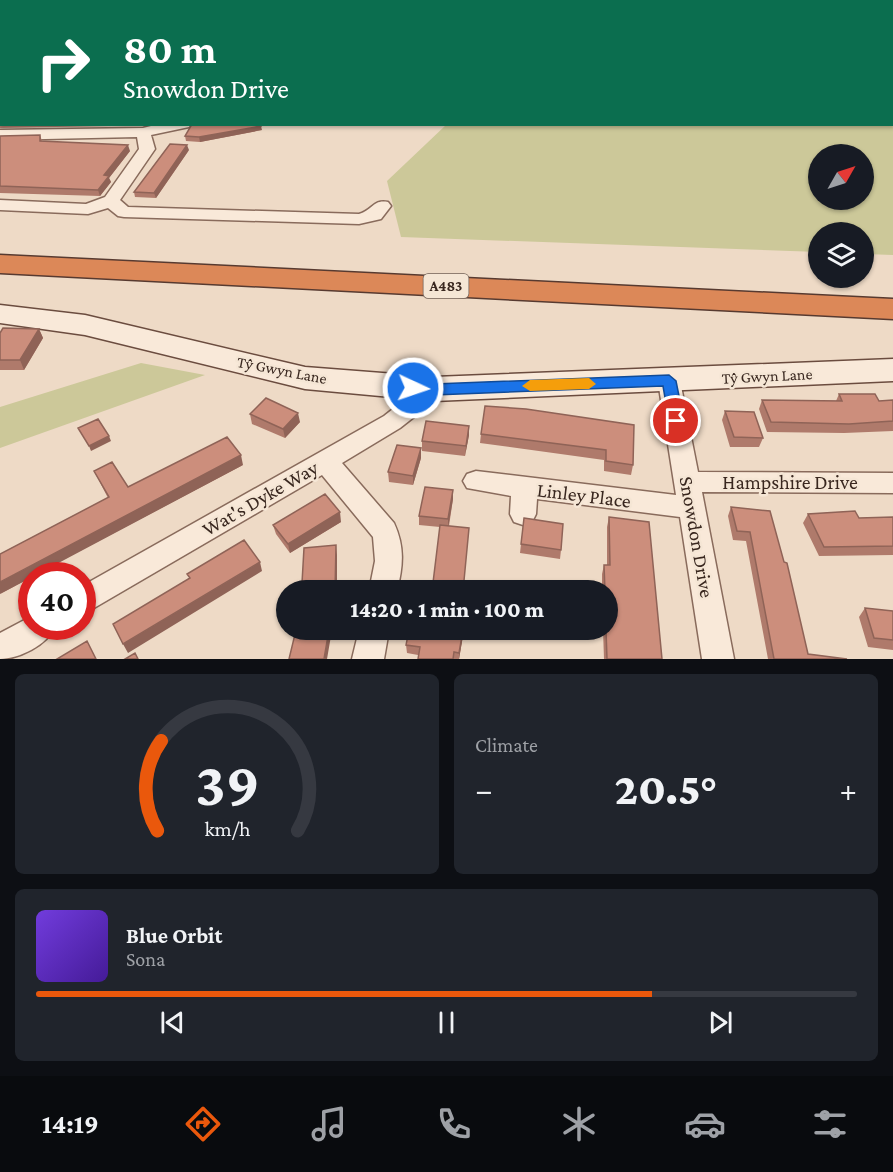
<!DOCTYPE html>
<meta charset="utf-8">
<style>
:root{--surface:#171b24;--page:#20242c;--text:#f1f3f6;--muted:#9ea1a6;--line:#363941;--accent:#ea580c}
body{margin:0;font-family:"Crimson Pro",serif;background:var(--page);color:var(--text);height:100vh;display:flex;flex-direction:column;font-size:22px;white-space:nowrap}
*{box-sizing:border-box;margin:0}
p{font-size:20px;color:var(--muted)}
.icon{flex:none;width:33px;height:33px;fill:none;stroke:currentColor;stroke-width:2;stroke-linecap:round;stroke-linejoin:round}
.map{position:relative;height:659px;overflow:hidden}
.sheet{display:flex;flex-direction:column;gap:15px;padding:15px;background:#0d0f14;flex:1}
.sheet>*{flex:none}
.guide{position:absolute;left:0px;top:0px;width:894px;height:126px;box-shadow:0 2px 4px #0004;background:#0b6e4f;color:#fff;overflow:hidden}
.needle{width:39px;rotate:51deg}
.tools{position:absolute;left:808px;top:144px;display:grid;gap:12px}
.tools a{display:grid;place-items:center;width:66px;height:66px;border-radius:50%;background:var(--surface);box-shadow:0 2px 4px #0004;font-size:30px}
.speed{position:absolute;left:18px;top:562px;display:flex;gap:12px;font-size:30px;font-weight:700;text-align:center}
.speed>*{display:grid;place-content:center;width:78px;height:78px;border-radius:50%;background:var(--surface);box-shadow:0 2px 4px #0004;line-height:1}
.speed .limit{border:9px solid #d22;background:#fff;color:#111}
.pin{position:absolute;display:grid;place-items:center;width:51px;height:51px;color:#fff;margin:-26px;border:3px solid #fff;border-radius:50%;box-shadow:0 2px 6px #0007}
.me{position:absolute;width:66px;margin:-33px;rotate:93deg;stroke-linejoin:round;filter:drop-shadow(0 0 4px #0008)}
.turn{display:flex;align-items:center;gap:21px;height:126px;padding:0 24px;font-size:27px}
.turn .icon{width:78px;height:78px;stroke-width:2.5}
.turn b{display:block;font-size:42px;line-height:51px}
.big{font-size:45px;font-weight:800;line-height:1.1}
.sheet .tile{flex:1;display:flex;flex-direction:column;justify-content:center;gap:9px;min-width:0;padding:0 21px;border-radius:9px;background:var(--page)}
.sheet .dial{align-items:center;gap:0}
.dial svg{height:156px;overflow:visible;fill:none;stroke:var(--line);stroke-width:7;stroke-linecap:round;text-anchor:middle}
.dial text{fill:var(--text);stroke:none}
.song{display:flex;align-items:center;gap:18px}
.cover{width:72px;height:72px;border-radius:9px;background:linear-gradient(135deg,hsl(260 70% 55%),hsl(260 70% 35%))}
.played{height:6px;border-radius:3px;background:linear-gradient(90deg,var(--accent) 75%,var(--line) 75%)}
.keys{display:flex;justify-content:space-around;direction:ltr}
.heat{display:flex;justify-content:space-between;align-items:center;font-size:33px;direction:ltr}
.sheet .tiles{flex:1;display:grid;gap:15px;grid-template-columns:1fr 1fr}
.tile:last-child{grid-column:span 2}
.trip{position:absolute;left:276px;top:580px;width:342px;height:60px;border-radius:30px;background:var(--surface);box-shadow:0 2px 4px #0004;font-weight:800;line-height:60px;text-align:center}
.dock{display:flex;height:96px;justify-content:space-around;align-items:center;background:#090b0e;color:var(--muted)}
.dock .icon{width:42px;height:42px}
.dock .active{color:var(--accent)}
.dock b{font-size:27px;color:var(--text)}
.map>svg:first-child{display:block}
.green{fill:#ccc899;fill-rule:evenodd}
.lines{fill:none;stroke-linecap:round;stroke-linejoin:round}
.lane-casing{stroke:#896b5c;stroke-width:4}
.street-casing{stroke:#896b5c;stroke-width:3}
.secondary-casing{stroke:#6b4c3f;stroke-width:3}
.highway-casing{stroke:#573a30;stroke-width:3}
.lane{fill:#f9e9d9;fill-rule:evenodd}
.street{fill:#f9e9d9;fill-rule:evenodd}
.secondary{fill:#f9e9d9;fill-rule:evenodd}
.highway{fill:#dc8858;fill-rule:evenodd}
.rail{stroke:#39271f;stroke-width:3;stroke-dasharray:6 6;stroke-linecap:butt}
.wall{fill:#af7a6b}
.shaded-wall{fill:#8f6357}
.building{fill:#cc8e7c;stroke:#8f6357;stroke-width:1.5}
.route{fill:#1a73e8;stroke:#114b97;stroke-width:1.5}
.slow{fill:#f59e0b}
.labels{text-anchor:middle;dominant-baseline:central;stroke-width:5;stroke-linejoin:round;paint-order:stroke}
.shield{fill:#f5e6d5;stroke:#716056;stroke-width:1.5}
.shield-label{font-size:15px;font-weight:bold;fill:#39271f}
.street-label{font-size:16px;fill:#39271f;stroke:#f5e6d5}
.near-street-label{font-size:20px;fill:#39271f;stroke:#f5e6d5}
</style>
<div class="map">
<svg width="893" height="659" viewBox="0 0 893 659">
<rect width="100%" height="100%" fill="#eedac6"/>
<path class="green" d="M893 5V255L864 254V232H819V252L401 237 387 181 446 125 892 124ZM819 154H864V200H819Z
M141 363 205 375 0 448V407Z"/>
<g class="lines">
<g class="lane-casing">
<path id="lane" d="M28 0 38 2H30Z
M105 0H112L103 2Z"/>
</g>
<g class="street-casing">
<path id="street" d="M348 0H361L362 2H349Z
M435 0H456L457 2H436Z
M0 1 5 2H2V7Z
M159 124H191L189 127 151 135 155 149 120 200 128 207 359 214C373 210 373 199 388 202L391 206 381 219 359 224 124 217 118 216 108 208 88 214 0 210V200L86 204 105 197 139 149 137 137 0 140V130L143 128Z
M669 373 677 375 680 381 698 472 893 473V493L702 492 734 659H702L680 517 537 499 536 514 532 522 523 525 514 522 510 514 511 496 467 488 463 481 467 474 476 471 676 495 658 381 661 375Z
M434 381 442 383 445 389 442 395 400 428 342 463 394 523C405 547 403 566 397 591H369L375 561 373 537 322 475 82 615V586L384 416 426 383Z
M32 616V627H55C47 645 19 659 0 659V633Z
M359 630H389L384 659H352Z"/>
</g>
<g class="secondary-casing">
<path id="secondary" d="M0 305 85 315 305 367 434 377 893 359V381L434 401 305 389 85 335 0 323Z"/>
</g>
<g class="highway-casing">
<path id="highway" d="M0 255 893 299V319L0 273Z"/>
</g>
<use href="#lane" class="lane"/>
<use href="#street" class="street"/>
<use href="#secondary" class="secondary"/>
<use href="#highway" class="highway"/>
<path class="rail" d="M814 2 839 0"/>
</g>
<path class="wall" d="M111 0H141L140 2H112Z
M363 0H427L425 2H370Z
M0 55H2V124H112V126L0 128V86L1 81H0Z
M262 130 200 142 186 141 185 136Z
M40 135 42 141 130 151 109 178 111 182 100 196 0 193V136Z
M189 150 156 198 135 197 134 192Z
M39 329 43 338 24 370H0V333Z
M839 394 879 401 893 400V431L844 433 767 432 759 409 762 400 836 401Z
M725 411 763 438 759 447H730L722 420Z
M250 414 300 422 285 438 252 424Z
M634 425 633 465 631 475 604 471V460L480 443 481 434Z
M469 426V435L465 456 422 451V441Z
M421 458 413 485 389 482 388 472Z
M243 465 32 576V577L0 594 108 498 94 471 128 487Z
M453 499 449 526 468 537 440 527 419 525V516Z
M731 507 770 511 808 654 847 659H768L746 541 733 540 728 516Z
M808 514 859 518 893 517V555L819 556 803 523Z
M609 517 662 659H604L603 630H608V591H602V574L604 565H607V527Z
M524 518 561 550 560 559 520 553Z
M341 522 290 553 276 534 273 525Z
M337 555V591H304L302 583Z
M865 608 893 611V650L868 647 859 617Z
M464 630 459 659H418V655L407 653 406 645Z"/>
<path class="shaded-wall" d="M417 0H427L425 2H415Z
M261 126 262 130 200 142 199 137Z
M128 145 130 151 109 178 111 182 100 196 98 190 104 175Z
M187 145 189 150 156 198 154 193Z
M39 329 43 338 24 370 20 360Z
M298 413 300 422 285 438 283 429Z
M469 426V435L465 456 466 446Z
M109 436 111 441 91 451 89 446Z
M421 448V458L413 485V476Z
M241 455 243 465 34 576H32V577L0 594V582Z
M453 490V499L448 528V519Z
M340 512 341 522 290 553 288 544Z
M336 545 337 555V591H335Z
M260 562 262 571 128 653 123 644Z
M329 630H332L327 659H324Z
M463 630H464L459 659V653Z"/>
<path class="building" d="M145 0H348L349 2H186L180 1 179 2H145Z
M390 0H417L415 2H398Z
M2 31V47L0 46V34Z
M0 55H2V77L0 76Z
M2 80V122H0V86Z
M192 124H260L261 126 199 137 185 136Z
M40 135V141L128 145 104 175 109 176 98 190 0 186V136Z
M170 144 187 145 154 193 134 192Z
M3 328 39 329 20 360H0V333Z
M839 394H875L879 401 893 400V421L849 424 771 422 762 400 842 401Z
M266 398 298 413 283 429 250 414Z
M485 406 526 409 634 425 633 465 606 461V450L481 434Z
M725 411 754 412 763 438 734 437Z
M98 419 109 436 89 446 78 428Z
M426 421 469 426 466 446 422 441Z
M227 437 241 455 0 582V554L109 497 94 471 112 462 128 487Z
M397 445 421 448 413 476 388 472Z
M425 487 453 490 448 519 419 516Z
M325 494 340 512 288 544 273 525Z
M731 507 770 511 784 562 787 563 808 654 847 659H774L750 532 737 531Z
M855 511 859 518 893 517V546L824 547 808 514Z
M609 517 649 522 662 659H607L606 630H608V591H605L604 565H610Z
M524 518 563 524 561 550 521 544Z
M440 525 469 528 463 591H432Z
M244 540 260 562 123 644 113 624 190 578 187 574Z
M336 545 335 591H306L308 583H302L304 548Z
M865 608 893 611V640L874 638Z
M296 630H329L324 659H289Z
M409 630H463L459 653 454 652 453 659H418L420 647 406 645Z
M87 641 96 659H57Z
M135 653 138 659H125Z"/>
<path class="route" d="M669 375 676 381 684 421 682 425H671L669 421 663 386 434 395 413 393 406 388 413 382 434 384Z"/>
<path class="slow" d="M589 378 596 384 589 389 530 391 522 386 530 380Z"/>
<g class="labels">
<rect class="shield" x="423.5" y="274" width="45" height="24" rx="4.5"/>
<g class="shield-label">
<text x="446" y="286">A483</text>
</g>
<g class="street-label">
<text transform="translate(282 370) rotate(11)">Tŷ Gwyn Lane</text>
<text transform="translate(767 376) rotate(-3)">Tŷ Gwyn Lane</text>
</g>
<g class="near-street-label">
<text x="790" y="482">Hampshire Drive</text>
<text transform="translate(584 495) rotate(7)">Linley Place</text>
<text transform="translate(260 498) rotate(-30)">Wat's Dyke Way</text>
<text transform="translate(697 537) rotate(80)">Snowdon Drive</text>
</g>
</g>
</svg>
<div class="tools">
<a><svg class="needle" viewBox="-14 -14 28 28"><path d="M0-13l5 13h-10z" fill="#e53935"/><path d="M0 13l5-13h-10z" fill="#9ea1a6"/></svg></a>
<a><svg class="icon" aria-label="layers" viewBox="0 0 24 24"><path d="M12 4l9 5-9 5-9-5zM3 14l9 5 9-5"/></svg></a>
</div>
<div class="speed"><div class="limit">40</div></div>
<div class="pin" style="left:676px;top:421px;background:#d93025"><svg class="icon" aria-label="arrive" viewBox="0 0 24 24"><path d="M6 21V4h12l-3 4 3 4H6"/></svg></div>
<svg class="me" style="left:413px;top:388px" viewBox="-20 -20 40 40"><circle r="17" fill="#1a73e8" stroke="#fff" stroke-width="3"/><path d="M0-11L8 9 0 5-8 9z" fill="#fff"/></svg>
<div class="trip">14:20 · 1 min · 100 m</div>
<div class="guide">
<div class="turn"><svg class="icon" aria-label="right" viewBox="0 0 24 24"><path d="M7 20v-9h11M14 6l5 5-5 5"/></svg><div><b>80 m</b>Snowdon Drive</div></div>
</div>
</div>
<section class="sheet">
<div class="tiles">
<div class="tile dial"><svg viewBox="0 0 100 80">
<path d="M14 69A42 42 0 1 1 86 69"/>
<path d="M14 69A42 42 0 0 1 16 23" stroke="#ea580c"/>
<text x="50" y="56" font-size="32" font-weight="700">39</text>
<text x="50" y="72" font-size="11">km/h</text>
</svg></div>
<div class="tile"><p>Climate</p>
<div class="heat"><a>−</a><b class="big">20.5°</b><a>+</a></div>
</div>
<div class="tile">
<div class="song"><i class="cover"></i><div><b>Blue Orbit</b><p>Sona</p></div></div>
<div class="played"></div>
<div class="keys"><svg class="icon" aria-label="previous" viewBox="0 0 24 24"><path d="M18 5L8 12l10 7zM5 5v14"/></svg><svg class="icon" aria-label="pause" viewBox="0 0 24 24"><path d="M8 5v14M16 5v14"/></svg><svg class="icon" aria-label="next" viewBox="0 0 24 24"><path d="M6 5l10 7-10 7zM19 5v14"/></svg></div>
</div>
</div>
</section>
<nav class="dock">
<b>14:19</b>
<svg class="icon active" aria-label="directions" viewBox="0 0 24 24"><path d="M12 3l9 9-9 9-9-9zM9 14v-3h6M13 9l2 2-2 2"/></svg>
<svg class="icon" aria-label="music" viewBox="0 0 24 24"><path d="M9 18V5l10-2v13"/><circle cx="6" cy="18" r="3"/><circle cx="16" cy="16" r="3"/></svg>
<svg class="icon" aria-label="phone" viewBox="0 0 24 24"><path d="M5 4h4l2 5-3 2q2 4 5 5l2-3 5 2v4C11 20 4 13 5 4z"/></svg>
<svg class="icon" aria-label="climate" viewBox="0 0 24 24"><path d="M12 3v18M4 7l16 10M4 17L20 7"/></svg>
<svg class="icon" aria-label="car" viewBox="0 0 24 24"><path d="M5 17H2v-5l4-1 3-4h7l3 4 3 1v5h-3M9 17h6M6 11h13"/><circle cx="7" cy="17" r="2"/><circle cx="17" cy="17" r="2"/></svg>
<svg class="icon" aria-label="filters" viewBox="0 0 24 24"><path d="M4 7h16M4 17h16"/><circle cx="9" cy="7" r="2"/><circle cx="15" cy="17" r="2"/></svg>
</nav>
